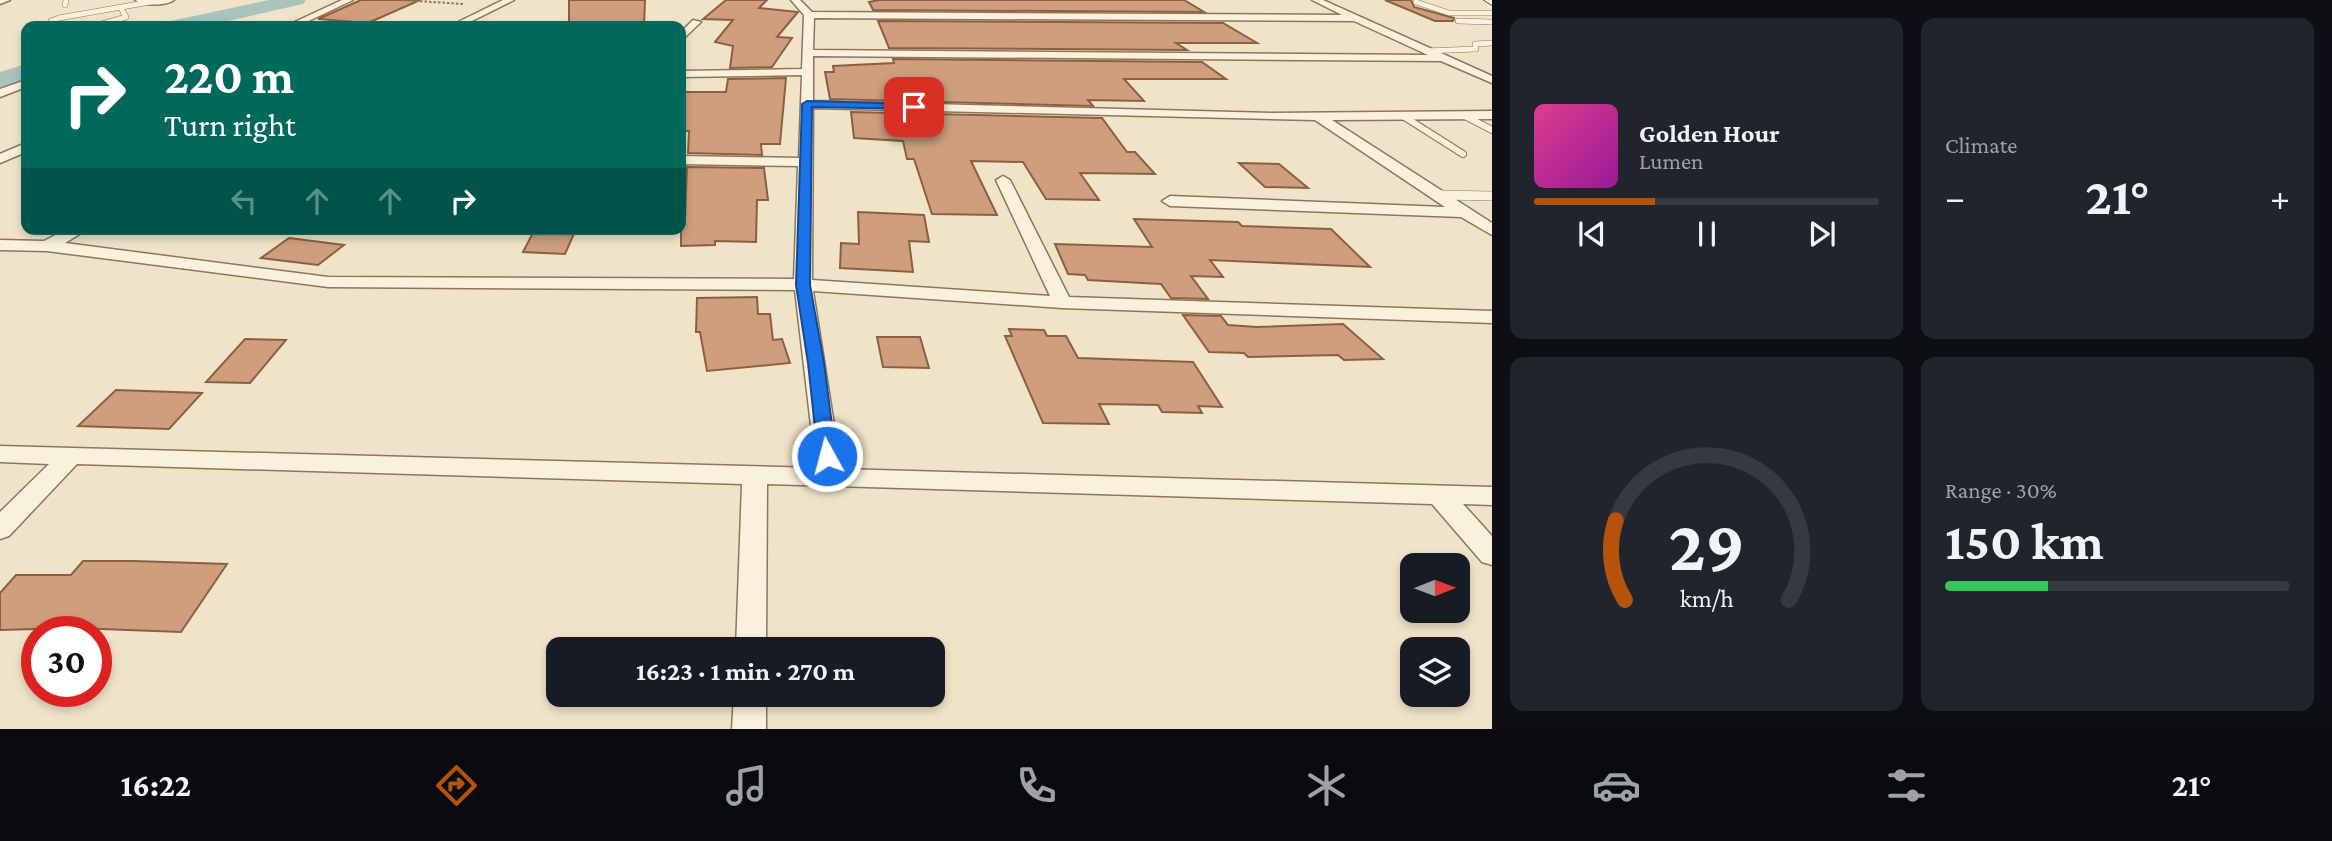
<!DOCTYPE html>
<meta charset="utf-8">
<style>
:root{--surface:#171b24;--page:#20242c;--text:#f1f3f6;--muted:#9ea1a6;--line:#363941;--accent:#b45309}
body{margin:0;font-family:"Crimson Pro",serif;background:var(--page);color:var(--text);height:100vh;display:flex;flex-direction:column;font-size:26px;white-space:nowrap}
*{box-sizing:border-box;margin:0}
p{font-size:23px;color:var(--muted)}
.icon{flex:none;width:38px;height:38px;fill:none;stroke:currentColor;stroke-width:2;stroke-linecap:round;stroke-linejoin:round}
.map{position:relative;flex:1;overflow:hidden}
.details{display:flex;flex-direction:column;gap:18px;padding:18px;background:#0d0f14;width:840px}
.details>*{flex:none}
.top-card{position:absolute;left:21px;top:21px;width:665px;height:214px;border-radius:14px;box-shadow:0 4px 10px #0003;background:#00695c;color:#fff;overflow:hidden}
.needle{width:46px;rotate:89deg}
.tools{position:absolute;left:1400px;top:553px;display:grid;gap:14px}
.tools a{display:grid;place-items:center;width:70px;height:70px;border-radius:14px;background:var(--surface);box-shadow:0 4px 10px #0003;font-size:35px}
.speed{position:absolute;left:21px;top:616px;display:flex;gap:14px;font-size:35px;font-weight:700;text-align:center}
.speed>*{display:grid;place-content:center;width:91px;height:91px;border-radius:50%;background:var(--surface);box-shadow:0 4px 10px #0003;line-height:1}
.speed .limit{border:10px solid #d22;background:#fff;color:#111}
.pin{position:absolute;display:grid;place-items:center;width:60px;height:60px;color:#fff;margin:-30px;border-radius:14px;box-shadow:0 4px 10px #0006}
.me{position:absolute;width:77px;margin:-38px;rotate:353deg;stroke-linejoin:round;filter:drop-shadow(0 0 5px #0008)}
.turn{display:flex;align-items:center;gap:24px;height:147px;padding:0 28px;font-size:32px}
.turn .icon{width:91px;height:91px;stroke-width:2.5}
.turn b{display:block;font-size:49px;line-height:60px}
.lanes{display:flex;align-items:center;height:66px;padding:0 28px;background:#0003;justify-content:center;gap:35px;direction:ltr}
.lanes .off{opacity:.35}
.big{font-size:52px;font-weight:700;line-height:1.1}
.details .tile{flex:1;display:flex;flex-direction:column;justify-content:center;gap:10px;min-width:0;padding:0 24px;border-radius:14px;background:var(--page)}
.details .dial{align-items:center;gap:0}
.dial svg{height:182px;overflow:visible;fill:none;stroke:var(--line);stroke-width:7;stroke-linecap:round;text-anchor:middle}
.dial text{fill:var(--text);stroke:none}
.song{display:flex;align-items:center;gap:21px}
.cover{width:84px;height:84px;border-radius:10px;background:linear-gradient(135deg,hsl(330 70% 55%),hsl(300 70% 35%))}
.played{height:7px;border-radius:4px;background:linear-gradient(90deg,var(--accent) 35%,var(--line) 35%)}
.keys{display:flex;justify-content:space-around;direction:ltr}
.heat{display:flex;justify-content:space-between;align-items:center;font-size:38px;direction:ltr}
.charge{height:10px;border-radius:5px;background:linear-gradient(90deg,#34c759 30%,var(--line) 0)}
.details .tiles{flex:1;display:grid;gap:18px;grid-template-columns:repeat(2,1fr)}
.trip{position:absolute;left:546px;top:637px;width:399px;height:70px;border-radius:14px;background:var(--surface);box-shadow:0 4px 10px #0003;font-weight:700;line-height:70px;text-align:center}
.menu{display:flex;height:112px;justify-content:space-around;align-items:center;background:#090b0e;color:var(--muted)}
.menu .icon{width:49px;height:49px}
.menu .current{color:var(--accent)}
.menu b{font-size:32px;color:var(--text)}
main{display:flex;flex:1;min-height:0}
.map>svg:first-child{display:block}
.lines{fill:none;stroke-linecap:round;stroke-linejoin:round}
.river{fill:#a9c4bc;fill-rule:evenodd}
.building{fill:#cf9f7d;stroke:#8d5f41;stroke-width:2}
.service-far2-casing{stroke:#8d765c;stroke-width:6}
.service-far1-casing{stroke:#8d765c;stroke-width:8}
.service-casing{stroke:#8d765c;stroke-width:10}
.minor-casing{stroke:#8d765c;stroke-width:3}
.tertiary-casing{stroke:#8d765c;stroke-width:3}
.secondary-casing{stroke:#6f573f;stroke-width:2}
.path{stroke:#8d765c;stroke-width:2;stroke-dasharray:2.5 2;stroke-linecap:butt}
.service-far2{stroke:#faf1dc;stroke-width:5}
.service-far1{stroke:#faf1dc;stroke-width:6}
.service{stroke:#faf1dc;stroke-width:9}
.minor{fill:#faf1dc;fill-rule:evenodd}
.tertiary{fill:#faf1dc;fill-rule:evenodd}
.secondary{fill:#faf1dc;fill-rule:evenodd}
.route{fill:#1a73e8;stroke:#114b97;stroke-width:2}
</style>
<main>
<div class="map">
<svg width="1492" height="729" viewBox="0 0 1492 729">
<rect width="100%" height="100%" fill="#f0e4c8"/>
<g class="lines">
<path class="river" d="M269 0H306L303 4 206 26H168L171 21Z
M26 64V79L0 88V72Z"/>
</g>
<path class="building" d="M361 0H420L368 23 318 19Z
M569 0H645L644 26H569Z
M726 0H767L759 8 798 12 777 37 792 38 772 67 730 68 733 46 715 42 733 20 703 19Z
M879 0H1184L1204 12 873 10 869 2Z
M1385 0H1411L1414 7 1454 18 1453 21H1435Z
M878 21 1223 23 1257 43H1176L1187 50 889 48Z
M893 59 1202 62 1226 79H1124L1144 101 1088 100 1093 106 830 99 825 72H834L833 66 894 63Z
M786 78 780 144H761L762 155 688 153 689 131H681V92H726L728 79Z
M851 112 1102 118 1127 152H1135L1155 174 1080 173 1099 200 1046 199 1023 162 971 161 997 215 932 214 914 159H907L903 141 854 138Z
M1239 163 1279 164 1308 188 1265 187Z
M687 167 764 168 768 200H757L756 242 715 241V245L681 246V218H685Z
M858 212 924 215 929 242 909 241 913 272 840 268 841 243 859 244Z
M1134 219 1238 222 1242 226 1331 229 1370 267 1210 260 1223 277 1191 276 1208 299 1171 298 1161 284 1088 280 1085 275 1068 274 1055 244 1152 247Z
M535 229H576L565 254 523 252Z
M289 238 344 245 318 265 261 258Z
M757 297 758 314H770L773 340 782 339 790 363 707 371 700 332H696L697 298Z
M1183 315 1221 316 1228 325 1257 327 1343 324 1383 359 1344 360 1338 355 1248 357 1244 353 1209 352Z
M1009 329 1044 330 1047 336H1066L1078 358 1193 362 1222 407 1198 406 1202 413 1162 412 1158 405 1099 404 1109 424 1043 423 1005 336H1012Z
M877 337H920L929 368 883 367Z
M245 339 286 340 250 383 206 382Z
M116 390 202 393 169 429 78 426Z
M83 561H133L227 564 181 632 74 628 0 630V593L16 575H71Z"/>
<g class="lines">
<g class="service-far2-casing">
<path id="service-far2" d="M1416 2 1449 13H1492
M65 5 66 0
M1458 21 1492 22
M50 25 51 21 59 18 150 2
M95 26 126 17 121 8
M1425 51 1476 49 1475 44 1492 43"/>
</g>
<g class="service-far1-casing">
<path id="service-far1" d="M1463 115 1492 130
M1403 116 1463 154"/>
</g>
<g class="service-casing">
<path id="service" d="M1440 195 1492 196"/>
</g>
<g class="minor-casing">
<path id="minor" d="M0 0H10L0 4Z
M342 0H353L298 26H286Z
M503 0H514L462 26H450Z
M791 0H800L812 12 1342 15 1312 0H1323L1492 76V83L1441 61 813 56V101L1272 113 1492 111V119L1332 120 1492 223V235L1461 217 1170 206 1162 201 1170 196 1445 207 1315 120 813 108 812 280 1050 296 996 180 1003 176 1010 180 1069 297 1492 311V323L1062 308 813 291 841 469 1492 487V505L1463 504 1492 536V565L1482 562 1432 504 767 484 766 649H736L742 484 77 464 9 536 0 539V512L49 464 0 462V446L816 468 795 290 328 287 47 251 0 250V240L44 241 67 229H88L65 243 328 277 794 279 798 166 681 164V156L799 158 802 75 681 77V71L802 69 804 15ZM814 18 1354 21 1428 55 813 50Z
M693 20 701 22 681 41V32Z
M26 80V87L0 97V89Z
M26 143V152L0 163V154Z
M734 695H766V729H732Z"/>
</g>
<g class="tertiary-casing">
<path id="tertiary" d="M135 0H174C166 6 143 6 135 0Z"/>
</g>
<g class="secondary-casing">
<path id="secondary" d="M1484 0H1492V5Z"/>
</g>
<path class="path" d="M402 0 464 4"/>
<use href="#service-far2" class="service-far2"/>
<use href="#service-far1" class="service-far1"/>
<use href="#service" class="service"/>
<use href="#minor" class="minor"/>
<use href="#tertiary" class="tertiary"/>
<use href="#secondary" class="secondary"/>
</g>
<path class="route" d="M807 101 914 104 919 107 914 109 812 107 810 285 824 363 836 456 834 460H821L818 456 808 363 796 285 802 104Z"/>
</svg>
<div class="tools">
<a><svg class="needle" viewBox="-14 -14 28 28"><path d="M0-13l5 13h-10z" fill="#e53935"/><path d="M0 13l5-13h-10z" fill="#9ea1a6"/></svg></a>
<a><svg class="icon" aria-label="layers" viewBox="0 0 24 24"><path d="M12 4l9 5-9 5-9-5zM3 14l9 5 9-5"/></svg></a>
</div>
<div class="speed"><div class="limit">30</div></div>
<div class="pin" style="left:914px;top:107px;background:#d93025"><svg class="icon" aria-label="arrive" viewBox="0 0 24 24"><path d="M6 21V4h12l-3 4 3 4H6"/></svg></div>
<svg class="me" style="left:827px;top:456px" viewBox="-20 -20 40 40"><circle r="17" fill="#1a73e8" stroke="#fff" stroke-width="3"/><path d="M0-11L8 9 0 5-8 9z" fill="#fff"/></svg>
<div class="trip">16:23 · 1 min · 270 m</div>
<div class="top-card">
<div class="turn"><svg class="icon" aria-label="right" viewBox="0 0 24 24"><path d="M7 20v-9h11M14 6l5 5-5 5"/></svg><div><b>220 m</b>Turn right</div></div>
<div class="lanes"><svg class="icon off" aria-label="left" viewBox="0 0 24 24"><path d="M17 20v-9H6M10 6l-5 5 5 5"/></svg><svg class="icon off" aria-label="ahead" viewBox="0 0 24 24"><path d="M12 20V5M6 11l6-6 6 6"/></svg><svg class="icon off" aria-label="ahead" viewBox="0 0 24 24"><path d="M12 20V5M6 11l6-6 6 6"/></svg><svg class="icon" aria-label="right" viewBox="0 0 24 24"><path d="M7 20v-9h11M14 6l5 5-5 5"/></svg></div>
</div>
</div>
<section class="details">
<div class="tiles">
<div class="tile">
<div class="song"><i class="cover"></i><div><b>Golden Hour</b><p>Lumen</p></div></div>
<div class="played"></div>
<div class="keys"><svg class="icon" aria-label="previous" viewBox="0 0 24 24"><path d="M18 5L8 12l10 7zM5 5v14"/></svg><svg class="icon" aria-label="pause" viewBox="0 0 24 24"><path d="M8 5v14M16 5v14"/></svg><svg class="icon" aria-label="next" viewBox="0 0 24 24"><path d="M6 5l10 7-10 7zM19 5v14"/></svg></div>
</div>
<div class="tile"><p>Climate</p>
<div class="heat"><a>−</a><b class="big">21°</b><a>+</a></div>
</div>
<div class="tile dial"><svg viewBox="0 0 100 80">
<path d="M14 69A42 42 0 1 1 86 69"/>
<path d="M14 69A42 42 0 0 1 10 34" stroke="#b45309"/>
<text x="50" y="56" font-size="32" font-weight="700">29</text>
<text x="50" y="72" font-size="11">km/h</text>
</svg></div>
<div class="tile"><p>Range · 30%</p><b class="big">150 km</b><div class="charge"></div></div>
</div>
</section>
</main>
<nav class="menu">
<b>16:22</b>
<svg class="icon current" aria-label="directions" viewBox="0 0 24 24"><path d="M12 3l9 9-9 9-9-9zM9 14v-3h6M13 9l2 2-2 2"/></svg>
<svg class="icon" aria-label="music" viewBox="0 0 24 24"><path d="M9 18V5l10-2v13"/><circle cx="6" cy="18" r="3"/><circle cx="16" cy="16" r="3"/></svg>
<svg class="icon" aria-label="phone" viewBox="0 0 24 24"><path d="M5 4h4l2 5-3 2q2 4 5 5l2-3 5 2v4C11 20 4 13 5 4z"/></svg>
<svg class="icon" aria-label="climate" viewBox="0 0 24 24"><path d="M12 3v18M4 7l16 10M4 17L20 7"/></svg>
<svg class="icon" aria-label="car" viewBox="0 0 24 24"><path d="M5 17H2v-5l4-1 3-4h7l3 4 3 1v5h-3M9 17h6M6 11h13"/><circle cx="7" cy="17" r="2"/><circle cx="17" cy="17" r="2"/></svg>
<svg class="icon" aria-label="filters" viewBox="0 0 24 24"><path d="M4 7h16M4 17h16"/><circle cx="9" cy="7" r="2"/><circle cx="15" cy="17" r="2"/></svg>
<b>21°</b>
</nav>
